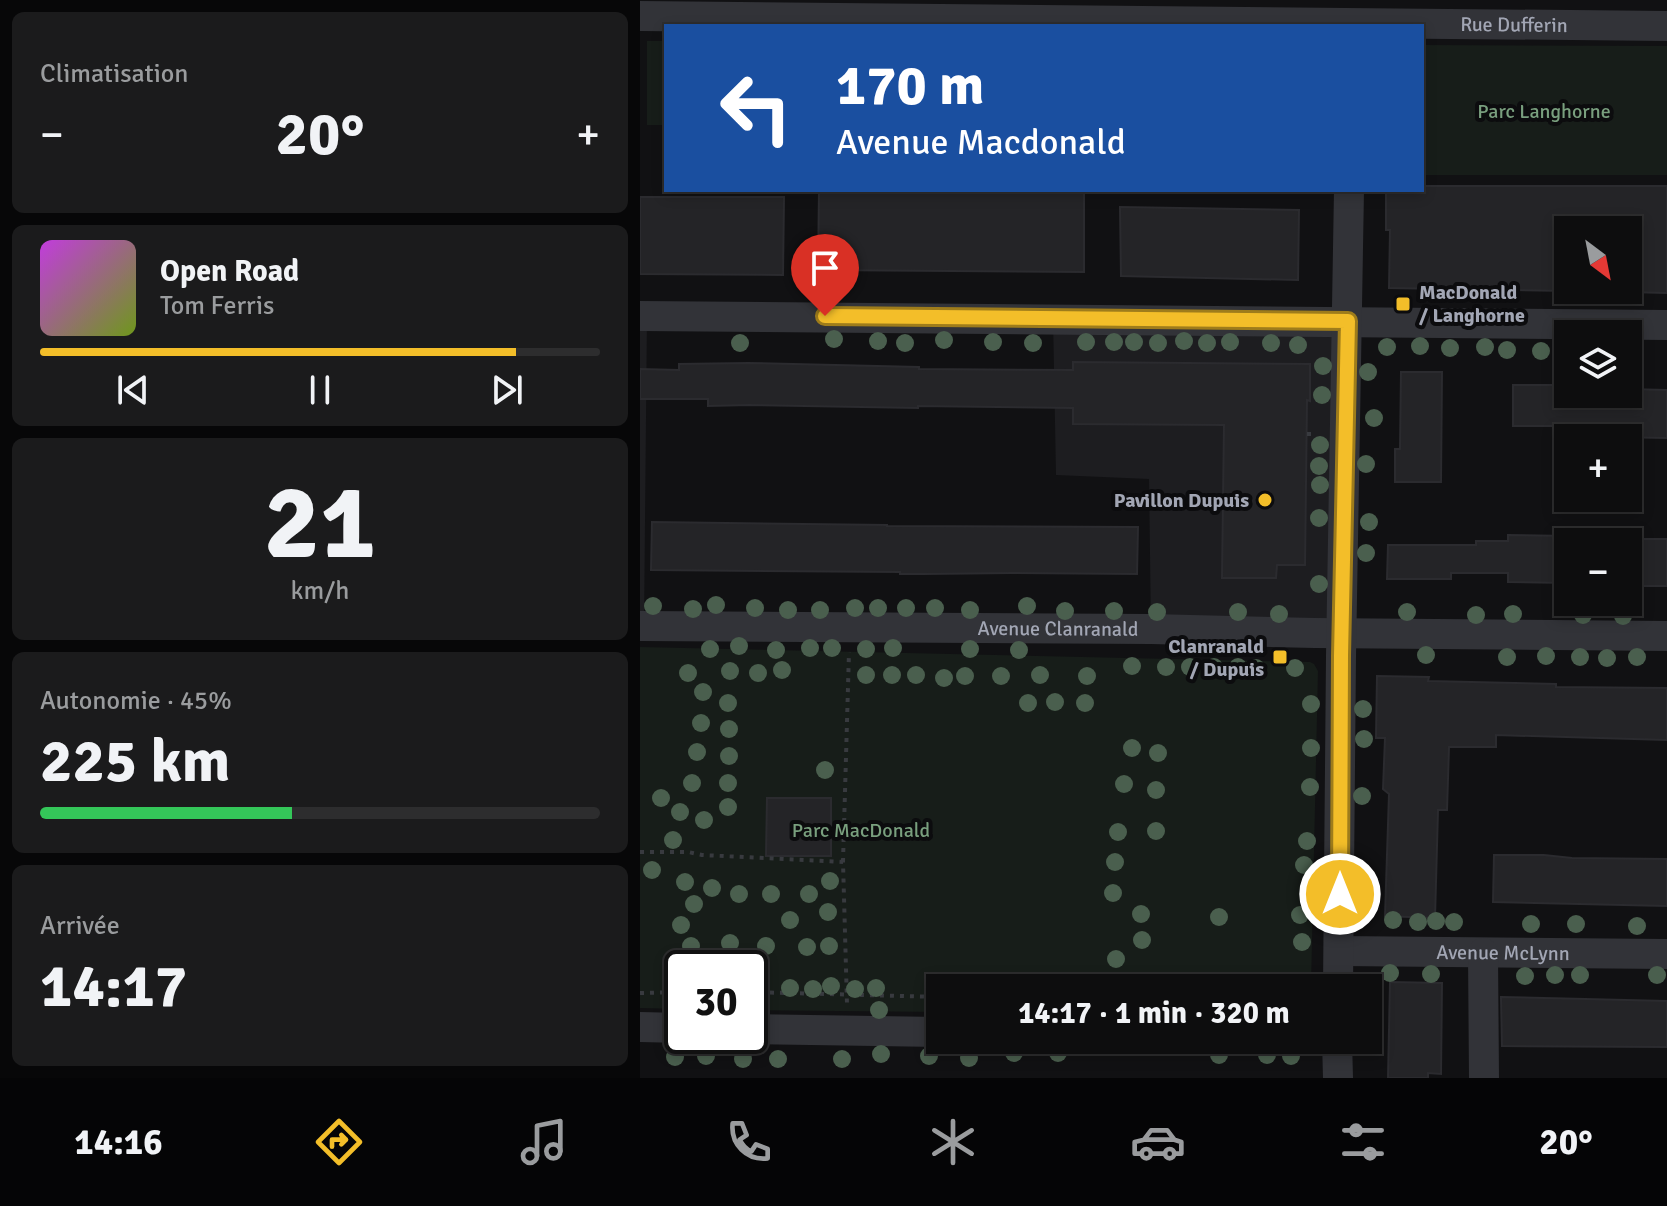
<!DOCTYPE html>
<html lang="fr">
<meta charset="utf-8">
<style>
:root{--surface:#0d0d0e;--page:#1b1b1c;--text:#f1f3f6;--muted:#9a9c9e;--line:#2d2d2e;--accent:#f3be29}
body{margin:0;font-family:Signika,sans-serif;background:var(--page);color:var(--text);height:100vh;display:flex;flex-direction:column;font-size:30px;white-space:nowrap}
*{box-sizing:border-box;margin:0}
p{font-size:26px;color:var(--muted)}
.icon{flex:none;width:44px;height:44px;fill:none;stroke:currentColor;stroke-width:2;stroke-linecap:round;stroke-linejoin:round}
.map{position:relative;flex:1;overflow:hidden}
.details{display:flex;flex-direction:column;gap:12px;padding:12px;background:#070708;width:640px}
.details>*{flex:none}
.guide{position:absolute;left:24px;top:24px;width:760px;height:168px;border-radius:0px;box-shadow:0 4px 12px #0003,0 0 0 2px var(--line);background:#1a4fa0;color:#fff;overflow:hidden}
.needle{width:52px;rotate:148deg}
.buttons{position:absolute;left:914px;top:216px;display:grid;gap:16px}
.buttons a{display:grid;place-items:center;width:88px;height:88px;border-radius:0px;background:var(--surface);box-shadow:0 4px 12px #0003,0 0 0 2px var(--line);font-size:40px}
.speed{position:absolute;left:24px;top:950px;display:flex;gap:16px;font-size:40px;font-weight:700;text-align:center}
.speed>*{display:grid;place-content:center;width:104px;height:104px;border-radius:50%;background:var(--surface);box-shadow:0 4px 12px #0003,0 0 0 2px var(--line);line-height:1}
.speed .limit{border:4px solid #111;border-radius:12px;background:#fff;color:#111}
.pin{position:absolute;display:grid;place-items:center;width:68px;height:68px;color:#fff;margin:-82px -34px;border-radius:50% 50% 50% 0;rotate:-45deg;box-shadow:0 0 8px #0007}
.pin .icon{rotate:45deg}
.me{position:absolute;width:88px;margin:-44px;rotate:0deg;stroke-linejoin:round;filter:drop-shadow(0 0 6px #0008)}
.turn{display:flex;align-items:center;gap:28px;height:168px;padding:0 40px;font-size:36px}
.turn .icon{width:104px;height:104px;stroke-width:2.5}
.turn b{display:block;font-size:56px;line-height:68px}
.big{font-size:60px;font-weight:700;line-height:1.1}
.details .tile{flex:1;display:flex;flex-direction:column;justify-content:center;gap:12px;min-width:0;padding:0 28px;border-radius:12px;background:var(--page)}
.details .dial{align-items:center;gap:0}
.dial b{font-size:104px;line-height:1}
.song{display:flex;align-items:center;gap:24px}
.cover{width:96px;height:96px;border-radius:12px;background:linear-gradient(135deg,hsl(290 70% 55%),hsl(80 70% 35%))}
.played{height:8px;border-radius:4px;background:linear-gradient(90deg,var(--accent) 85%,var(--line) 85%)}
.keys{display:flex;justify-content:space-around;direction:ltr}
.heat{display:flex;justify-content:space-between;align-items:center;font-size:44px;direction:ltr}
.charge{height:12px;border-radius:6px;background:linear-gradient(90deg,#34c759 45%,var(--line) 0)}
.trip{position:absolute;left:286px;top:974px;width:456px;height:80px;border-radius:0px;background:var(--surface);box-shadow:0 4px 12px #0003,0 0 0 2px var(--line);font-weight:700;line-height:80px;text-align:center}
.menu{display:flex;height:128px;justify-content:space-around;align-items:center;background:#050506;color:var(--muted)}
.menu .icon{width:56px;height:56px}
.menu .on{color:var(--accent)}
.menu b{font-size:36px;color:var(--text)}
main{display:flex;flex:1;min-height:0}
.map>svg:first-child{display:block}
.built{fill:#1d1d20}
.green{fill:#171d19}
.building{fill:#242427;stroke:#2b2b2f;stroke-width:2}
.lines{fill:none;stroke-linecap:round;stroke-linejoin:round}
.path{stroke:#383a3f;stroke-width:4;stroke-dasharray:4 6;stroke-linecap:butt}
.minor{stroke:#323338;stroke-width:30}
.tree{fill:#4a5f4e}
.route-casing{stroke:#9e7c1b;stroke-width:20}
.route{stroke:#f3be29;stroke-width:14}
.poi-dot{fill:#f3be29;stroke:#0c0c0e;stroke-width:3}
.labels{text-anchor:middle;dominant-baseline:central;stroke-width:8;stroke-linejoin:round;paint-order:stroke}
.street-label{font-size:20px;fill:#a2a6b4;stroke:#0c0c0e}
.park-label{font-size:20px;fill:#799f7e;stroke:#0c0c0e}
.poi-label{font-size:20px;font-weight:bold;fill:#a2a6b4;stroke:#0c0c0e;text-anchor:end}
</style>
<main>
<section class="details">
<div class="tile"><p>Climatisation</p>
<div class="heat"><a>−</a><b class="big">20°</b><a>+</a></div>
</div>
<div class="tile">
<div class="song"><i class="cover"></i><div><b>Open Road</b><p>Tom Ferris</p></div></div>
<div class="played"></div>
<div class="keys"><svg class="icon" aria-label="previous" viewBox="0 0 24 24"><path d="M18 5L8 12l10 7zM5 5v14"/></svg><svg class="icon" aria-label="pause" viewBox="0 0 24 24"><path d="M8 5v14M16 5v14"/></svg><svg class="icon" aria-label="next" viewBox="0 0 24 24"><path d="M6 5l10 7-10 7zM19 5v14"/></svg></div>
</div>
<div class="tile dial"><b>21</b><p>km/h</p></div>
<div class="tile"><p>Autonomie · 45%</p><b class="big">225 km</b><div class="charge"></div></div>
<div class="tile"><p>Arrivée</p><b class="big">14:17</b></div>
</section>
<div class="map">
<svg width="1027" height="1078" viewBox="0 0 1027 1078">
<rect width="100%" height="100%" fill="#111113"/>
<path class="built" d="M0 316H7L4 626H0Z
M413 318 708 321 702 632 511 629 509 479 416 475Z"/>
<path class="green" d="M7 41H26V125H7Z
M782 45 1027 46V175H782Z
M0 647 670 662 674 664 678 671 671 988H300V1012L110 1010V968H42V1009L0 1008Z"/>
<path class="building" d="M782 186H1027V293L988 292V229H928V291L749 288 750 230H746V190H782Z
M179 190H444V272L178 270Z
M0 197H144L143 275 0 274Z
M480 207 659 210 658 280 481 276Z
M433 362 670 364V401L667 400 665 565H637L636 578H582L584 425 433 424V408L278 406V408L109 405 68 406V399H0V369L39 370V364L108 363 279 367V369L433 370Z
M761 372H802L801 482H755V449H760Z
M873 385H928V394H988V389L1027 390V438L973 437V426H873Z
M12 522 247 525V526L498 527 497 574 372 573 285 574H260V572L11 570Z
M868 535 928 536V583L868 582V573H811V579H747L748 545H836V541H868Z
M988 539H1027V586H988Z
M737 676 789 677 788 681 916 684V687L1027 688V740L856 735V747H809L807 810H798L795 918 745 916 749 794 743 789 745 738H736Z
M127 798H191V856H126Z
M854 855H904L932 858 1027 859V906L853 902Z
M750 982 802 983 801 1074 788 1073V1078H748Z
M861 997 1027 1001V1047L862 1046Z"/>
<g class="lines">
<path class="path" d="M667 434H677
M0 852H48L62 855 203 862 207 1004
M203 862 209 652
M110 992 300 997
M0 993 42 992"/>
<g class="minor">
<path id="s1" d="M0 16 1027 26"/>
<path d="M0 316 1027 325"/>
<path id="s2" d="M0 626 511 629 675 633 1027 636"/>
<path id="s3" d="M699 951 1027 954"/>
<path d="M843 953 844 1078"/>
<path d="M698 988 701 656 709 190"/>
<path d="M0 1027 42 1028"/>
<path d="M110 1029 300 1032"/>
<path d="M697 1040 698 1078"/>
</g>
</g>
<g class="tree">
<circle cx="194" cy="339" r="9"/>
<circle cx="304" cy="340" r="9"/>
<circle cx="238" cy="341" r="9"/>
<circle cx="544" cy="341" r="9"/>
<circle cx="353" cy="342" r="9"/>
<circle cx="446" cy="342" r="9"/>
<circle cx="474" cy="342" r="9"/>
<circle cx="494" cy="342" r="9"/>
<circle cx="590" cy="342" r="9"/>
<circle cx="100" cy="343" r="9"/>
<circle cx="265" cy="343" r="9"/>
<circle cx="393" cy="343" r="9"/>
<circle cx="518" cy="343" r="9"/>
<circle cx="567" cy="343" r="9"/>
<circle cx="631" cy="343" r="9"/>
<circle cx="658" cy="345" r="9"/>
<circle cx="780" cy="346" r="9"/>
<circle cx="747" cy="347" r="9"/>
<circle cx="845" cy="347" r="9"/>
<circle cx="810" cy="348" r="9"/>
<circle cx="867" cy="350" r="9"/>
<circle cx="901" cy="351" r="9"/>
<circle cx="683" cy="366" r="9"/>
<circle cx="728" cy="372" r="9"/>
<circle cx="682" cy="395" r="9"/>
<circle cx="734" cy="418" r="9"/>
<circle cx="680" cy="445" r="9"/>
<circle cx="726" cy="464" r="9"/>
<circle cx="679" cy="466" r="9"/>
<circle cx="680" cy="485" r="9"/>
<circle cx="679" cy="518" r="9"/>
<circle cx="729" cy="522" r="9"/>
<circle cx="726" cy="553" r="9"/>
<circle cx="679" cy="584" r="9"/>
<circle cx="76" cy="605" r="9"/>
<circle cx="13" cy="606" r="9"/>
<circle cx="387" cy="606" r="9"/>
<circle cx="115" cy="608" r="9"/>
<circle cx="215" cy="608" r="9"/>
<circle cx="238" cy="608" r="9"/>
<circle cx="266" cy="608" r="9"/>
<circle cx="295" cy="608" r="9"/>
<circle cx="53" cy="609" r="9"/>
<circle cx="148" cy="610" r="9"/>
<circle cx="180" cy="610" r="9"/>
<circle cx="330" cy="610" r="9"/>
<circle cx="425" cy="611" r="9"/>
<circle cx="474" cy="611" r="9"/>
<circle cx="517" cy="612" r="9"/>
<circle cx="598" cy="612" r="9"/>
<circle cx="767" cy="612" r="9"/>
<circle cx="639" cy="614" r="9"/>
<circle cx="873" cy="614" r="9"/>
<circle cx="836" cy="615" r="9"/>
<circle cx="943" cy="615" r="9"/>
<circle cx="983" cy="616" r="9"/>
<circle cx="99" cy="646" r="9"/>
<circle cx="170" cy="648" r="9"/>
<circle cx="192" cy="648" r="9"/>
<circle cx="253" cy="648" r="9"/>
<circle cx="70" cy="649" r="9"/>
<circle cx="226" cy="649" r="9"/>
<circle cx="330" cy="649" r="9"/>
<circle cx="136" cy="650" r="9"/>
<circle cx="379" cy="650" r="9"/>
<circle cx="786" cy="655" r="9"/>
<circle cx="906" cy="656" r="9"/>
<circle cx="867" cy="657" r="9"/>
<circle cx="940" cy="657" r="9"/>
<circle cx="997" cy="657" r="9"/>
<circle cx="967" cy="658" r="9"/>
<circle cx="492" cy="666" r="9"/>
<circle cx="526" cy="667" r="9"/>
<circle cx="550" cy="667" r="9"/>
<circle cx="574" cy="667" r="9"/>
<circle cx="598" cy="667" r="9"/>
<circle cx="616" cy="668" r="9"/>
<circle cx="655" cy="668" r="9"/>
<circle cx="142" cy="670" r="9"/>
<circle cx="90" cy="671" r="9"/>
<circle cx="48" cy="673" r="9"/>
<circle cx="118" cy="673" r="9"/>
<circle cx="226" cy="675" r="9"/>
<circle cx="252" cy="675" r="9"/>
<circle cx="276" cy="675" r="9"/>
<circle cx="400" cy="675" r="9"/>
<circle cx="325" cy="676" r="9"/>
<circle cx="361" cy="676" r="9"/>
<circle cx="447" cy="676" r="9"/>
<circle cx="304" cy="678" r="9"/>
<circle cx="63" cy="692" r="9"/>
<circle cx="415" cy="702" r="9"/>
<circle cx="88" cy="703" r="9"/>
<circle cx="388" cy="703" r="9"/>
<circle cx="445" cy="703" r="9"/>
<circle cx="671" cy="704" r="9"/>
<circle cx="723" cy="709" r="9"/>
<circle cx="61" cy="723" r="9"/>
<circle cx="89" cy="729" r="9"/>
<circle cx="724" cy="739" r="9"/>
<circle cx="492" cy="748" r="9"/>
<circle cx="671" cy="748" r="9"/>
<circle cx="57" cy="752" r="9"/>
<circle cx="518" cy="753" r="9"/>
<circle cx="89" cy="756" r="9"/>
<circle cx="185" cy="770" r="9"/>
<circle cx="52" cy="783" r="9"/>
<circle cx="88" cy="783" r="9"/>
<circle cx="484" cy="784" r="9"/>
<circle cx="670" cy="787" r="9"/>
<circle cx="516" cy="790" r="9"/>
<circle cx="722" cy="796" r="9"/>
<circle cx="21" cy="798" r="9"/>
<circle cx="88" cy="807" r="9"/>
<circle cx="40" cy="812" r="9"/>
<circle cx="64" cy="820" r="9"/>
<circle cx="516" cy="831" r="9"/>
<circle cx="478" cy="832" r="9"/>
<circle cx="33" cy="840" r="9"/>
<circle cx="667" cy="841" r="9"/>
<circle cx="475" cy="862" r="9"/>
<circle cx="664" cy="865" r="9"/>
<circle cx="12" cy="870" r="9"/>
<circle cx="190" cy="881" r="9"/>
<circle cx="45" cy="882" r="9"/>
<circle cx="72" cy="888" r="9"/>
<circle cx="473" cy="893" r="9"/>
<circle cx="99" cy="894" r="9"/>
<circle cx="131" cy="894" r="9"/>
<circle cx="169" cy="894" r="9"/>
<circle cx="54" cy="904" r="9"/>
<circle cx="188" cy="912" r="9"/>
<circle cx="501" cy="914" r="9"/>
<circle cx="660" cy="915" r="9"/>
<circle cx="579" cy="917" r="9"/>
<circle cx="150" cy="920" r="9"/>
<circle cx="753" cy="920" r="9"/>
<circle cx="796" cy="921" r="9"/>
<circle cx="778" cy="922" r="9"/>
<circle cx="814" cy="922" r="9"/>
<circle cx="891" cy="924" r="9"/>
<circle cx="936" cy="924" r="9"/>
<circle cx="41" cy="925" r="9"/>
<circle cx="997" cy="926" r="9"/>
<circle cx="502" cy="940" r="9"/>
<circle cx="662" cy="942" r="9"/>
<circle cx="90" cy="943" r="9"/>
<circle cx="51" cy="946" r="9"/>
<circle cx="126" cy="946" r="9"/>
<circle cx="189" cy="946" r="9"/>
<circle cx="167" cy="947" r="9"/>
<circle cx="476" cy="959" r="9"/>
<circle cx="750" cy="973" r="9"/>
<circle cx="791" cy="974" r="9"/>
<circle cx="915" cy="975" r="9"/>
<circle cx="940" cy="975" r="9"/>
<circle cx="1017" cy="975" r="9"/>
<circle cx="885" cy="976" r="9"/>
<circle cx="191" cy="986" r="9"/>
<circle cx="150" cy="988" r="9"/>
<circle cx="236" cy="988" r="9"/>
<circle cx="173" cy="989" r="9"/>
<circle cx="215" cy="989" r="9"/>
<circle cx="239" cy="1010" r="9"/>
<circle cx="374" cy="1053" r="9"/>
<circle cx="418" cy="1053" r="9"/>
<circle cx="241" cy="1054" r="9"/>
<circle cx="579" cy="1055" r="9"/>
<circle cx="627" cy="1055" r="9"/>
<circle cx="66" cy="1056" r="9"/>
<circle cx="289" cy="1056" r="9"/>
<circle cx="651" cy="1056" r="9"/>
<circle cx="35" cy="1057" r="9"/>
<circle cx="329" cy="1058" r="9"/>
<circle cx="103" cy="1059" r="9"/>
<circle cx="138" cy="1059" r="9"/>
<circle cx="202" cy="1059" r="9"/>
</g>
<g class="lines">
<g class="route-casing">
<path id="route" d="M185 316 708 321 701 656 700 894"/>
</g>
<use href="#route" class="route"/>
</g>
<g class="poi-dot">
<rect x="755" y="296" width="16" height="16" rx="4"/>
<circle cx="625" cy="500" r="8"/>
<rect x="632" y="649" width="16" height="16" rx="4"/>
</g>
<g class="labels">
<g class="street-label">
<text stroke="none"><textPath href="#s1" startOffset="874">Rue Dufferin</textPath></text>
<text stroke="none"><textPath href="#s2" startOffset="418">Avenue Clanranald</textPath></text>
<text stroke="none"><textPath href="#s3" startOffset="164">Avenue McLynn</textPath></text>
</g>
<g class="park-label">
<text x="904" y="111">Parc Langhorne</text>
<text x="221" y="830">Parc MacDonald</text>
</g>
<g class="poi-label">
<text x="779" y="292" text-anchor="start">MacDonald<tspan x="779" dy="23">/ Langhorne</tspan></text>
<text x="609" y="500">Pavillon Dupuis</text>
<text x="624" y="646">Clanranald<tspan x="624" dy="23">/ Dupuis</tspan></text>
</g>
</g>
</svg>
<div class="buttons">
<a><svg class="needle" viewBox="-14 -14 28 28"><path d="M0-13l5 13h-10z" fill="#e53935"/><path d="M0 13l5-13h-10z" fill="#9a9c9e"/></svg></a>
<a><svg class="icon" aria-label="layers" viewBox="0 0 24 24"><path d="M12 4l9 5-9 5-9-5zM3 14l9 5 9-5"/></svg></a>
<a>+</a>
<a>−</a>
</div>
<div class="speed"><div class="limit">30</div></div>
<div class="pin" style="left:185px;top:316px;background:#d93025"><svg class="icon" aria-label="arrive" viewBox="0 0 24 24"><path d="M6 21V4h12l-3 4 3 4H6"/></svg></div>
<svg class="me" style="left:700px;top:894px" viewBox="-20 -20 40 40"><circle r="17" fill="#f3be29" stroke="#fff" stroke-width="3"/><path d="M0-11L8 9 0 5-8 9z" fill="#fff"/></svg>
<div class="trip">14:17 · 1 min · 320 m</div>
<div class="guide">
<div class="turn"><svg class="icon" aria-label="left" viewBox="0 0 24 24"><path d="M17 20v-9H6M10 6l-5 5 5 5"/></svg><div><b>170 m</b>Avenue Macdonald</div></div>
</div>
</div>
</main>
<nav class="menu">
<b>14:16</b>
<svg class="icon on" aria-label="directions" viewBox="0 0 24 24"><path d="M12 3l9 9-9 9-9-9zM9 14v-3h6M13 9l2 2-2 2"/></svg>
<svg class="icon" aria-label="music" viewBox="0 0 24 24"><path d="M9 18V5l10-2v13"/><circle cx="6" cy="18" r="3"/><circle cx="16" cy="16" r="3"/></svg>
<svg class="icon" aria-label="phone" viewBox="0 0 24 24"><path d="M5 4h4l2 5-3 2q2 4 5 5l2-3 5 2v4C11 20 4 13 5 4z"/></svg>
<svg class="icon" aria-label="climate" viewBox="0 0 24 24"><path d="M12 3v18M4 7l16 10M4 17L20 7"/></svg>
<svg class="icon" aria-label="car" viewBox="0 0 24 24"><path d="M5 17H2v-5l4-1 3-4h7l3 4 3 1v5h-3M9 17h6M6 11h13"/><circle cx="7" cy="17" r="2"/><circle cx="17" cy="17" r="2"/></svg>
<svg class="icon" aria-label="filters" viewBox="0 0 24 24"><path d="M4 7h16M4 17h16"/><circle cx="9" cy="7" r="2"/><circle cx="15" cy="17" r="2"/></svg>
<b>20°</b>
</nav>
